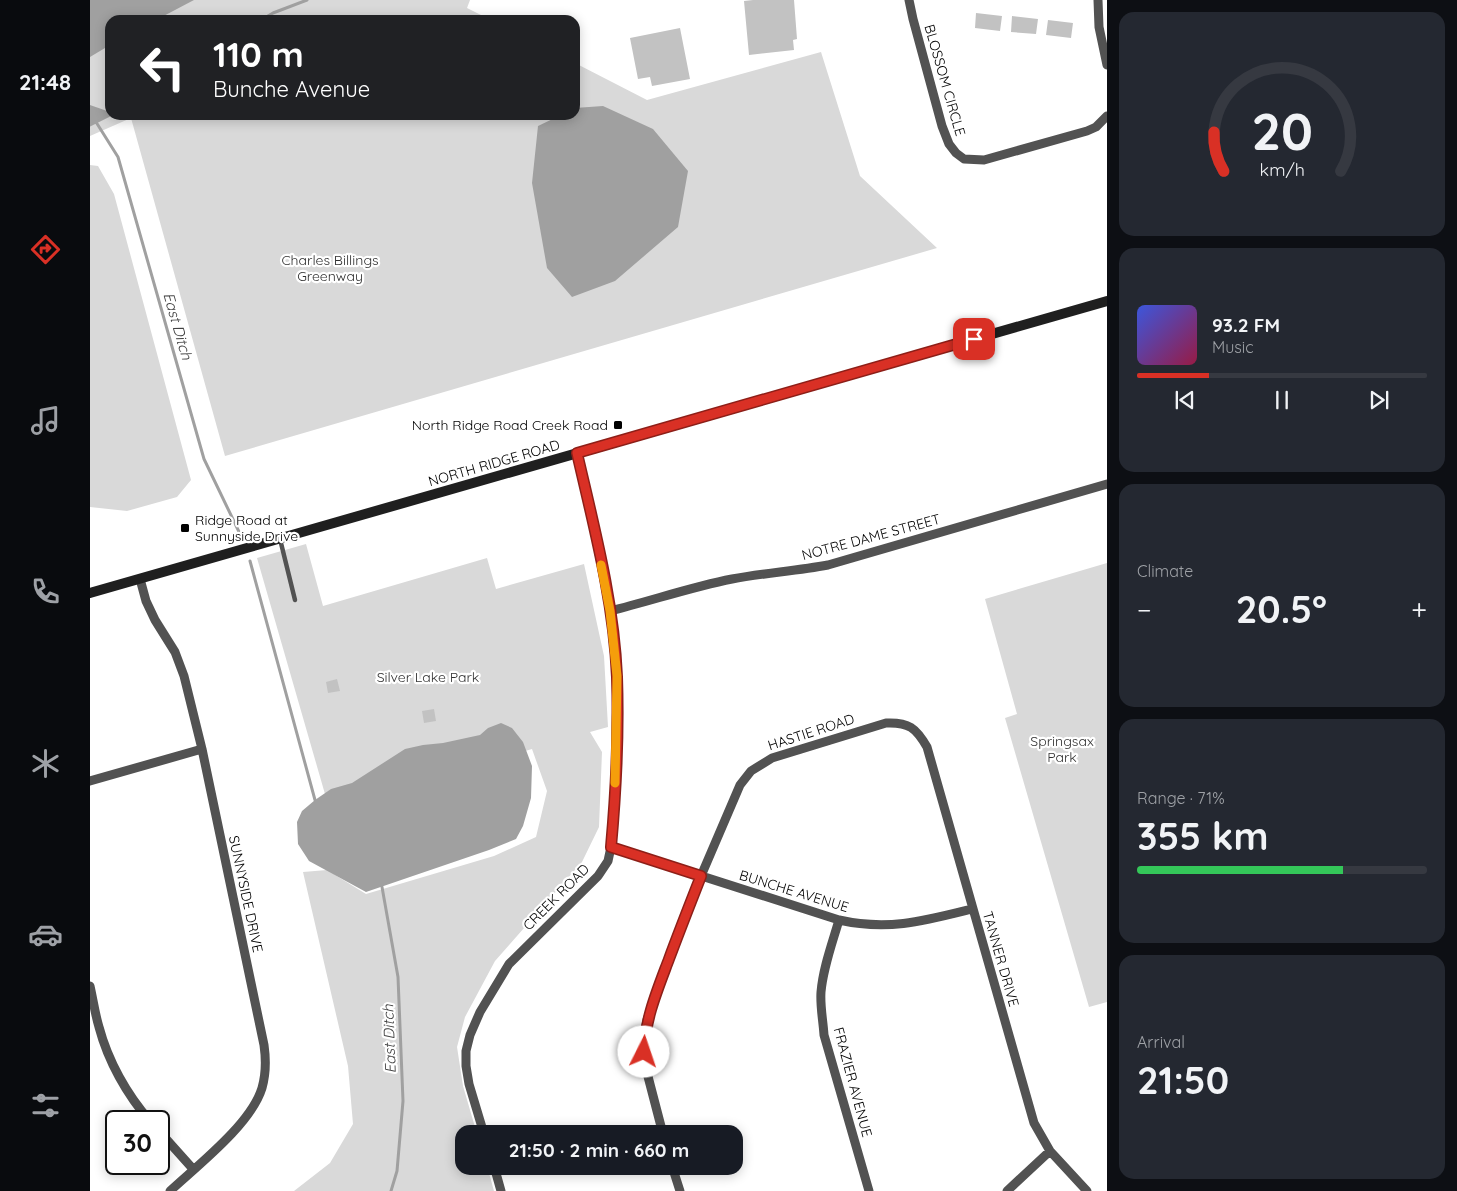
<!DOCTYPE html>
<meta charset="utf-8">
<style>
:root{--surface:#171b24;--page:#242831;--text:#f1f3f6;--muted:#9ea1a6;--line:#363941;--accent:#d93025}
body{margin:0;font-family:Quicksand,sans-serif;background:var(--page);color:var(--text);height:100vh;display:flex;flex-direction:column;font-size:19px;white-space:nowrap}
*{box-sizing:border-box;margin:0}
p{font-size:16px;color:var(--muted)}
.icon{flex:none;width:28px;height:28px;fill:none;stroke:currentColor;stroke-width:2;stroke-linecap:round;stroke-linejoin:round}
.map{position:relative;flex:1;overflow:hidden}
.panel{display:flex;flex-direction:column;gap:12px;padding:12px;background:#0d0f14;width:350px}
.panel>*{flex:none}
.hud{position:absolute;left:15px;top:15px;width:475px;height:105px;border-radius:15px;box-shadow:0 2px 12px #0003;background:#202124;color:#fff;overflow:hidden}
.speed{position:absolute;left:15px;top:1110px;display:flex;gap:10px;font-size:25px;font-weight:700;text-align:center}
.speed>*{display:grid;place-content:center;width:65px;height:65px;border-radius:50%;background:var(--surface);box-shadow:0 2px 12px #0003;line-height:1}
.speed .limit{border:2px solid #111;border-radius:8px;background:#fff;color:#111}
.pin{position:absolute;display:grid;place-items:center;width:42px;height:42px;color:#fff;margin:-21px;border-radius:10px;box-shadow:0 2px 8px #0006}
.me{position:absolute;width:55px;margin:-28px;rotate:4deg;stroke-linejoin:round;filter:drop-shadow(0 0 4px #0008)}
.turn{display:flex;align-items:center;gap:18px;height:105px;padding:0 25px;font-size:22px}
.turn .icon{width:65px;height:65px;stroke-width:2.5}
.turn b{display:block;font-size:35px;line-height:42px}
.big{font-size:38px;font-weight:800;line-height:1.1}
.panel .card{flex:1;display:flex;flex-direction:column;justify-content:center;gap:8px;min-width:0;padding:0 18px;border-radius:15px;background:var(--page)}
.panel .dial{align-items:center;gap:0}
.dial svg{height:130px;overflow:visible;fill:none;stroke:var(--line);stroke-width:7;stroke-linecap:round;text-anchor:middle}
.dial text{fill:var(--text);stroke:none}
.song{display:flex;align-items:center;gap:15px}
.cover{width:60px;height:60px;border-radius:8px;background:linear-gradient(135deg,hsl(230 70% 55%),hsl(340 70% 35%))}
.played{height:5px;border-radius:2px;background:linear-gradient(90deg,var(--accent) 25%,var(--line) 25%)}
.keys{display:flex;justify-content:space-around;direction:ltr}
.heat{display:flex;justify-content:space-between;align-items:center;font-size:28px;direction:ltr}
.charge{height:8px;border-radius:4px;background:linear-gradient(90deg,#34c759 71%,var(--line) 0)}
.trip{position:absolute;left:365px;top:1125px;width:288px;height:50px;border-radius:15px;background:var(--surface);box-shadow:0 2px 12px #0003;font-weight:800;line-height:50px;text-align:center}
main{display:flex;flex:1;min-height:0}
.tabs{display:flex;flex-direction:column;width:90px;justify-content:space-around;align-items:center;background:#090b0e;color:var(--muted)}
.tabs .icon{width:35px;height:35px}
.tabs .selected{color:var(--accent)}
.tabs b{font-size:22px;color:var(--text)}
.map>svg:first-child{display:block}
.green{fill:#d9d9d9}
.water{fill:#a0a0a0}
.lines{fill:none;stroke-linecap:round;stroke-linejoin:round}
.stream{stroke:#a0a0a0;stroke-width:3}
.building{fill:#c2c2c2}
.lane{stroke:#525252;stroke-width:4.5}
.street{stroke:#525252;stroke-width:9}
.secondary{stroke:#1f1f1f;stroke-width:10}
.route-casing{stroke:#8d1f18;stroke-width:12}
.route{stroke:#d93025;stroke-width:9}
.slow{stroke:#f59e0b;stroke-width:9}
.poi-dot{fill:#000;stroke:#fff;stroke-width:2}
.labels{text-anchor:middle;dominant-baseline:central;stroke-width:4.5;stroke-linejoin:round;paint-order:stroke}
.street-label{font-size:14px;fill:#000;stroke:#fff}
.park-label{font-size:14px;fill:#303030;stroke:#fff}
.poi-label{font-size:14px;fill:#000;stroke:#fff;text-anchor:end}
.water-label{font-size:15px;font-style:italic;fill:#414141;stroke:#fff}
</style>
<main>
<nav class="tabs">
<b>21:48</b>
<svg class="icon selected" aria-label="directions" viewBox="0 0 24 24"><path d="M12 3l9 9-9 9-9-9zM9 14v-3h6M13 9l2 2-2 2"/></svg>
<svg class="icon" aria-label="music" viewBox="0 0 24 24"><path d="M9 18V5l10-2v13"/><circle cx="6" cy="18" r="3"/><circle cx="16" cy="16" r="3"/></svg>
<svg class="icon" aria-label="phone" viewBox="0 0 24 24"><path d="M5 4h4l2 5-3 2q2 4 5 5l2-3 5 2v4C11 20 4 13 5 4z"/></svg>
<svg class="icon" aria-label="climate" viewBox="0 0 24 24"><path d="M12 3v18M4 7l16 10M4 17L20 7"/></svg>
<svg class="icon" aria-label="car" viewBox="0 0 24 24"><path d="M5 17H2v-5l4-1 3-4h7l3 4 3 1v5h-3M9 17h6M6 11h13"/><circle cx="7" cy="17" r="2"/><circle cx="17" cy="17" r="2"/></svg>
<svg class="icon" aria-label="filters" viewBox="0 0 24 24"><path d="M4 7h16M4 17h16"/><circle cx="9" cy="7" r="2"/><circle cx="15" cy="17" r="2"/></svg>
</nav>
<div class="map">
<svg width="1017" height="1191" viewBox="0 0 1017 1191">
<rect width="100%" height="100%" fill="#fff"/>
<path class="green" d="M0 0H380L377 8 401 20H20V115H485V63L557 100 731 52 770 176 847 248 135 456 41 118 0 136Z
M0 165 8 166 24 194 101 480 87 497 37 511 0 507Z
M216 544 233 606 397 558 406 589 494 564 514 656 518 727 500 732 512 752 509 827 492 862 405 961 375 1017 367 1047 373 1086 387 1134H374V1166H397L404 1191H204L240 1163 263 1124 258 1066 213 872 237 870 276 894 404 856 446 837 457 791 442 749 239 808 167 558Z
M1017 563V1002L999 1007 915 718 927 714 895 599Z"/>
<path class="water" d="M0 0H104L66 20H20V45L0 57Z
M0 105 20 112V115L0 125Z
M513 106 563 129 598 171 588 227 525 281 482 297 457 268 442 183 448 126 471 115H485V108Z
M411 723 422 728 433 742 442 766 441 798 433 826 426 839 399 850 276 892 219 861 208 844 207 822 212 811 225 800 241 789 262 783 315 749 333 745 353 743 390 735 398 728Z"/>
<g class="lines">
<path class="stream" d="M171 20 183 13 217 0
M6 122 28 157 114 459 151 536
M0 125 20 115
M160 561 225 800
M292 887 308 977 313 1101 307 1171 301 1191"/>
</g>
<path class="building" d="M663 0H704L707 39 703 40 704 50 659 55 654 1Z
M886 13 912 16 910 31 885 28Z
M922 16 948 19 946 34 921 32Z
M958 20 983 23 981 38 956 35Z
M590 28 600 79 562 86 560 77 548 79 540 38Z
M247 679 250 691 238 693 236 682Z
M344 709 346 721 334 723 332 711Z"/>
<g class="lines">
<path class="lane" d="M190 539 205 600"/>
<path class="street" d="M819 0 823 19 852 126 859 144 866 153 874 159 894 160 997 131 1006 127 1017 116
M1008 0 1009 27 1017 65
M50 579 56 601 65 620 85 652 94 676 112 749 174 1045C176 1059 176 1074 172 1088 161 1124 108 1165 80 1191
M520 611C561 601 601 587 642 579 674 573 706 571 738 565L1017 484
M0 781 112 749
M521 847 749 920C798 931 834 921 882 909
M749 920C742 944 733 968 731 992 730 1006 733 1020 734 1035L779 1191
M0 986C3 999 5 1014 9 1027 18 1061 37 1095 60 1121
M69 1131 103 1169
M394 1134 379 1084 376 1066V1051L380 1035 390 1012 419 964 508 876 518 861 521 847 525 799 527 676 520 611 506 538 487 453
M573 1134 555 1065V1032L557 1020 571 979 611 876 650 785 661 771 682 758 796 723C819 722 826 728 837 747L944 1123 960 1151 997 1191
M404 1166 411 1191
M582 1166 590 1191
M917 1191 960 1151"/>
<path class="secondary" d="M0 593 1017 301"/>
</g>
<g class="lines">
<g class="route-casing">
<path id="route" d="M554 1052C555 1019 567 991 579 959 589 932 600 904 611 876L521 847C526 791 529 734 527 677 524 602 504 527 487 453L884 339"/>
</g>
<use href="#route" class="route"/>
<path class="slow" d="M511 565 520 611 527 676 525 783"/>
</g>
<g class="poi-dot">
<rect x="523" y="420" width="10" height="10" rx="2.5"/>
<rect x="90" y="523" width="10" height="10" rx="2.5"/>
</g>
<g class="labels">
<g class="street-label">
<text transform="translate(855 80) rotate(74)">BLOSSOM CIRCLE</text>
<text transform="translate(404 463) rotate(-16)">NORTH RIDGE ROAD</text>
<text transform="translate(781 537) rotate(-15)">NOTRE DAME STREET</text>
<text transform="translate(721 732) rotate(-18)">HASTIE ROAD</text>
<text transform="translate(704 891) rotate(17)">BUNCHE AVENUE</text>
<text transform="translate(156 894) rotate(78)">SUNNYSIDE DRIVE</text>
<text transform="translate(466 897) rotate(-45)">CREEK ROAD</text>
<text transform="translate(911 959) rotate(74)">TANNER DRIVE</text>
<text transform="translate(763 1082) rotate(75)">FRAZIER AVENUE</text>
</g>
<g class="park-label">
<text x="240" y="260">Charles Billings<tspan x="240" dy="16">Greenway</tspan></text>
<text x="338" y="677">Silver Lake Park</text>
<text x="972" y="741">Springsax<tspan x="972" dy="16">Park</tspan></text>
</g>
<g class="poi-label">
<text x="518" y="425">North Ridge Road Creek Road</text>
<text x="105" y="520" text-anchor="start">Ridge Road at<tspan x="105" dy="16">Sunnyside Drive</tspan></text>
</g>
<g class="water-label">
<text transform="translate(88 326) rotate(74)">East Ditch</text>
<text transform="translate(299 1039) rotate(-92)">East Ditch</text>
</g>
</g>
</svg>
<div class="speed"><div class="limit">30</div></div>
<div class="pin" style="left:884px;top:339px;background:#d93025"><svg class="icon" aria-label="arrive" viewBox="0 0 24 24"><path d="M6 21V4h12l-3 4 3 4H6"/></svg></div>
<svg class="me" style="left:554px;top:1052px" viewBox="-20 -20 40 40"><circle r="19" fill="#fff"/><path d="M0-13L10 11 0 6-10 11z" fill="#d93025"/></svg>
<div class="trip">21:50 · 2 min · 660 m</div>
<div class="hud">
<div class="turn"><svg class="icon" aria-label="left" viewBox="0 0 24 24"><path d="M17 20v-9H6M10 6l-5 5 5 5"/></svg><div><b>110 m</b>Bunche Avenue</div></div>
</div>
</div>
<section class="panel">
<div class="card dial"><svg viewBox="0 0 100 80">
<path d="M14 69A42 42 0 1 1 86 69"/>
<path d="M14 69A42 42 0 0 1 8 45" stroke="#d93025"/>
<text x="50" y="56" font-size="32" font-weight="700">20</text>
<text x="50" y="72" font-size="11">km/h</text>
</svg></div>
<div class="card">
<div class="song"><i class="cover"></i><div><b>93.2 FM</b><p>Music</p></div></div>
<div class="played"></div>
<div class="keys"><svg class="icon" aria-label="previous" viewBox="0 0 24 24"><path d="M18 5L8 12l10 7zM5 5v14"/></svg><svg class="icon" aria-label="pause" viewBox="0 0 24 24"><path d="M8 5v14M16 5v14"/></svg><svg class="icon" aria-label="next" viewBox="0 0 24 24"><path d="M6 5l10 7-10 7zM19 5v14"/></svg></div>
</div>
<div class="card"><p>Climate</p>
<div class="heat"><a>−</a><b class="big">20.5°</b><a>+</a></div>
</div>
<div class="card"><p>Range · 71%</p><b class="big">355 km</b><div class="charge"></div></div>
<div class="card"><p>Arrival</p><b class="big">21:50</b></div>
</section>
</main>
